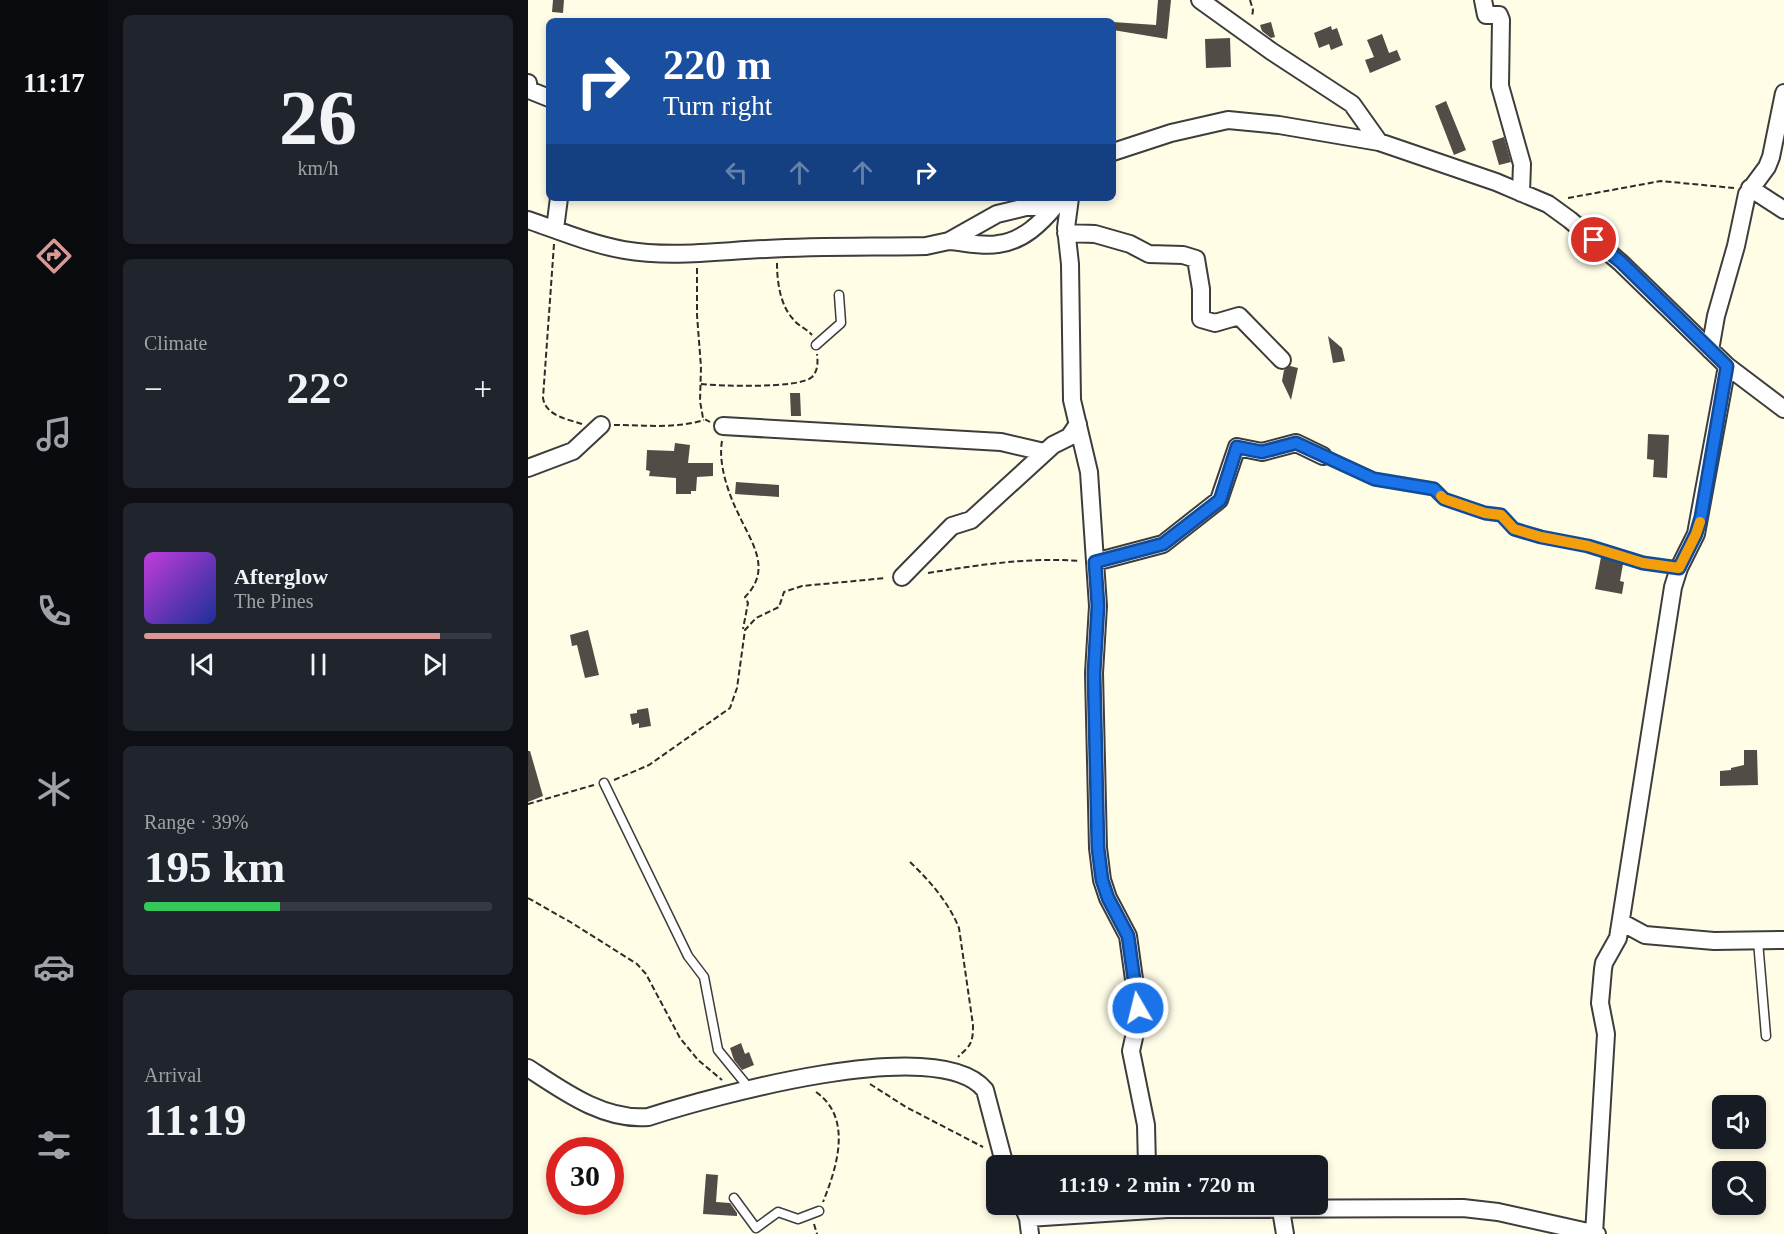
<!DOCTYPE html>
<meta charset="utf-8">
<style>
:root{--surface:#171b24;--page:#20242c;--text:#f1f3f6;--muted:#9ea1a6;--line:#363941;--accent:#d99895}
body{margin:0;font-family:Georgia,serif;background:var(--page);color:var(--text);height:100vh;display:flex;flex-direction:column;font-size:22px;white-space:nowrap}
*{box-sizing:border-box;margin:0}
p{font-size:20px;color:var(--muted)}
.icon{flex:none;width:33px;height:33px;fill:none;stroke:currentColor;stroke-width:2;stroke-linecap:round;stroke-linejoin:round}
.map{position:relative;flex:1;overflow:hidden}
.sheet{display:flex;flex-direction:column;gap:15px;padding:15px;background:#0d0f14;width:420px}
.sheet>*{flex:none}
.top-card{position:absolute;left:18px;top:18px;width:570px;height:183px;border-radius:9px;box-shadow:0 3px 9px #0003;background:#1a4fa0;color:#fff;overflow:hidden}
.fabs{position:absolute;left:1184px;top:1095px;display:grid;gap:12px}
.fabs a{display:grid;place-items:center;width:54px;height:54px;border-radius:9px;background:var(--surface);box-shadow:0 3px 9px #0003;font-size:30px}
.speed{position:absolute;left:18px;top:1137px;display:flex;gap:12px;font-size:30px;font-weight:700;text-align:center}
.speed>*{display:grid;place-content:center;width:78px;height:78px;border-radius:50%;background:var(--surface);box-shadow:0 3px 9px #0003;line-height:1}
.speed .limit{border:9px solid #d22;background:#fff;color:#111}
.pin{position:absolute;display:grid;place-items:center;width:51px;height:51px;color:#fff;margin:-26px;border:3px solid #fff;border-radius:50%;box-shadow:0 2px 6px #0007}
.me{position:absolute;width:66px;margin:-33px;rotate:352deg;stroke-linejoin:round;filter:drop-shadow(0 0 4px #0008)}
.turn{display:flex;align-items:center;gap:21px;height:126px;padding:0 18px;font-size:27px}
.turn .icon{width:78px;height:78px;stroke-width:2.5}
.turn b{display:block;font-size:42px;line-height:51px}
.lanes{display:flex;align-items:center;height:57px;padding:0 18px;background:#0003;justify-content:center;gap:30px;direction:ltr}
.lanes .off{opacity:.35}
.big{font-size:45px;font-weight:700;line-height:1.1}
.sheet .tile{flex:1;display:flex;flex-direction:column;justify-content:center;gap:9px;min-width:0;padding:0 21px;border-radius:9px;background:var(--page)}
.sheet .dial{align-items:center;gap:0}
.dial b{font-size:78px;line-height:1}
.song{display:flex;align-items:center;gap:18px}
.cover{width:72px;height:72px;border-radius:9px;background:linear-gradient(135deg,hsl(290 70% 55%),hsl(230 70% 35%))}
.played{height:6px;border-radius:3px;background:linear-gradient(90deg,var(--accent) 85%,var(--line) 85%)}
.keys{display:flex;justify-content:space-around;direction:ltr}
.heat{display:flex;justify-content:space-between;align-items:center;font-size:33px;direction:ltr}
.charge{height:9px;border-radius:4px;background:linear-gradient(90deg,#34c759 39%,var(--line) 0)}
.trip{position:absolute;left:458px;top:1155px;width:342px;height:60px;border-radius:9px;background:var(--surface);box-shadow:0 3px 9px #0003;font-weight:700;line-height:60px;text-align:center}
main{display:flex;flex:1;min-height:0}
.tabs{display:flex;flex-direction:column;width:108px;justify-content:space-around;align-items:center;background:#090b0e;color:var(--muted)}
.tabs .icon{width:42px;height:42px}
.tabs .selected{color:var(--accent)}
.tabs b{font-size:27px;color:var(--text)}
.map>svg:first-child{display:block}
.building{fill:#524c46}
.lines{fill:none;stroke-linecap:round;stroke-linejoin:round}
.lane-casing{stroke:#3d3d3d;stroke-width:11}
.street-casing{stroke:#3d3d3d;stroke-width:20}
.path{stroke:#2c2c2c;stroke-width:2;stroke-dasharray:6 3;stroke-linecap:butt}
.lane{stroke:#fff;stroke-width:8}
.street{stroke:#fff;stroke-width:16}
.route-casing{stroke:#114b97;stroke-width:15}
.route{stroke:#1a73e8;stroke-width:10}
.slow{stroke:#f59e0b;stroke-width:10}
</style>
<main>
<nav class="tabs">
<b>11:17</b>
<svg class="icon selected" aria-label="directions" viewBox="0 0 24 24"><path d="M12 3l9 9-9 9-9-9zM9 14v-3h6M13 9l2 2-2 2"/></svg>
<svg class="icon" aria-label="music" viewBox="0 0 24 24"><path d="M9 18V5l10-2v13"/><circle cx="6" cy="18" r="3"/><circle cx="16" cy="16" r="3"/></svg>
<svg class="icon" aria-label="phone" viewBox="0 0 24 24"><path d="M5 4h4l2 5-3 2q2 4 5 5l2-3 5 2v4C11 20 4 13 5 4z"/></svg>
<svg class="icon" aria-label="climate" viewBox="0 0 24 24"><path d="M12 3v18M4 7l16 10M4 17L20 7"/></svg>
<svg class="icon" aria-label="car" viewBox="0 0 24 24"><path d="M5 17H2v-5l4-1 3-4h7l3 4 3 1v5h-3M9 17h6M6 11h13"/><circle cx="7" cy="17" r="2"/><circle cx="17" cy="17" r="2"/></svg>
<svg class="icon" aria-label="filters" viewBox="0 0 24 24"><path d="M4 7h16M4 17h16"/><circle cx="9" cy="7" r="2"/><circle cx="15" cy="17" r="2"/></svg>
</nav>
<section class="sheet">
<div class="tile dial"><b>26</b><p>km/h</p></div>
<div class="tile"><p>Climate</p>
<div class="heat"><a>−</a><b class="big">22°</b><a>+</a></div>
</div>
<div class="tile">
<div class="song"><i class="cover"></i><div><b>Afterglow</b><p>The Pines</p></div></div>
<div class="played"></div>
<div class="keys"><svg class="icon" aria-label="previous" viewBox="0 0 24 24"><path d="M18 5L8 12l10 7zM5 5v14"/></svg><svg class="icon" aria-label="pause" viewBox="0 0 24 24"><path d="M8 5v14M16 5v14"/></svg><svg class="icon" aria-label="next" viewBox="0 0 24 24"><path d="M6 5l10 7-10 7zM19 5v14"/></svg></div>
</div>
<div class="tile"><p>Range · 39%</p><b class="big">195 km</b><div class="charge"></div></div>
<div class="tile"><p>Arrival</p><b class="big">11:19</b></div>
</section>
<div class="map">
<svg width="1256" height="1234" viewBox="0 0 1256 1234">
<rect width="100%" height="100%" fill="#fffde6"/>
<path class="building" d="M25 0H36L35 13 24 12Z
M630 0H643L639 39 585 30V22L628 25Z
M743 22 747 37 743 38 734 31 732 25Z
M803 26 804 30 809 28 815 45 803 50 801 44 791 48 786 33Z
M854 34 861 53 869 50 873 60 842 73 837 60 846 57 839 40Z
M702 38 703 67 678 68 677 39Z
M918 101 938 150 926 155 907 106Z
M976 137 983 162 971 165 964 141Z
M800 336 814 348 817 361 805 363Z
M762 366 770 368 763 400 754 381 756 370Z
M262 393H272L273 416H263Z
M1120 434 1141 435 1139 478 1125 477 1126 460 1119 459Z
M147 443 162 445 160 463H185V476L169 477 168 491H163V494H148V478L121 476 122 471 118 470 119 450 146 451Z
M208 482 251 485V497L207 494Z
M1073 557 1095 564 1092 581 1096 582 1094 594 1067 589Z
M60 630 71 675 57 678 49 645 44 646 42 635Z
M120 708 123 726 111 728V723L104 725 102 714 109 713V710Z
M1216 750H1229L1230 785 1192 786V771L1203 770V768L1216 765Z
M0 751H2L15 796 0 802Z
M213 1043 217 1054 221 1052 226 1065 214 1070 206 1060 202 1048Z
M178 1174 190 1175 188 1202 202 1203 209 1213V1216L175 1214Z"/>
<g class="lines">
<g class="lane-casing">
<path id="lane" d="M288 345 313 323 311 295
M795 456 846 479 906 490 916 499 957 513 973 515 986 529 1036 542 1060 546 1115 563 1151 568
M76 783 160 956 176 977 190 1050 221 1088
M1230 941 1238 1036
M206 1198 228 1228 250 1212 270 1219 291 1211"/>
</g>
<g class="street-casing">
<path id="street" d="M672 0 743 51 824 104 851 142
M955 0 958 15H971L973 20 972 86 994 164 993 193
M0 83 1 90 21 98
M585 152 643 133 700 120 751 125 851 142 968 182 1020 204 1042 220 1093 263 1199 366 1256 409
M1222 188 1256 210
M542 198 538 228 542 264 544 400 561 472 570 606 566 673 570 848 574 880 580 898 600 936 611 1015 603 1051 618 1125 619 1166
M0 220C32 231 63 244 96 250 143 258 191 251 238 249 291 246 345 247 398 246L421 241 469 214 498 207H519L540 198
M27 229 31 198
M538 233 567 234 602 244 621 254 655 255 668 259 673 289V319L687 323 711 316 754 360
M421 241C436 242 455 247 470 244 495 241 513 223 528 205
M1182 350 1188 316 1208 246 1219 194 1239 167 1243 157 1256 93
M195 426 473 442 516 452
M0 468 45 451 73 425
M567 562 635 544 691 500 709 447 734 452 768 443 795 456
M374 577 424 526 443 520 525 445 541 437 550 424
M1093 922 1117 935 1186 941 1256 940
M0 1068C35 1091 76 1121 120 1117 183 1097 411 1032 457 1090L477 1166
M494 1204 500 1218 639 1209 935 1208 970 1212 1069 1234
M753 1210 757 1234
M500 1218 502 1234
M1066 1234 1078 1034 1072 1003 1075 969 1076 963 1090 938 1145 587 1151 568 1168 534 1199 366"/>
</g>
<path class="path" d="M722 0 725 10 724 17
M1040 198 1133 181 1206 188
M26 244 15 398C18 416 39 419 54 424
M249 263C249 281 252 305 265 319 270 326 278 328 284 335
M169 268V315L173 367 172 401 175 418 182 422
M173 384C192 386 271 389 284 377 290 371 290 362 289 354
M86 425C116 425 148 429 176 420
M194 441C190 463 200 493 210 513 223 542 245 569 217 597L220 603 215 629
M400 573C450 565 502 557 552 561
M86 780 121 765 202 708 209 688 217 630 228 618 251 607 256 592 274 586 358 578
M0 804 66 785
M382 862C402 881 421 903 431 928L445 1025C445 1043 443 1045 430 1057
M0 898 44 923 109 964 118 974 152 1038 170 1060 194 1080
M342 1084 378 1107 455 1147
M288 1092C325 1118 309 1167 295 1202
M286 1224 289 1234"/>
<use href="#lane" class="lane"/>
<use href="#street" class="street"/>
</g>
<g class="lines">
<g class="route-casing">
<path id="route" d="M610 1008 600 936 580 898 574 880 570 848 566 673 570 606 567 562 635 544 692 500 709 447 734 452 768 443 846 479 906 489 916 499 957 513 973 515 986 529 1013 537 1060 546 1115 563 1151 568 1168 534 1173 517 1199 366 1093 262 1066 240"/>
</g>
<use href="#route" class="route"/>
<path class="slow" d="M913 496 916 499 957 513 973 515 986 529 1013 537 1060 546 1115 563 1151 568 1168 534 1172 522"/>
</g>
</svg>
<div class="fabs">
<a><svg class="icon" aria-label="sound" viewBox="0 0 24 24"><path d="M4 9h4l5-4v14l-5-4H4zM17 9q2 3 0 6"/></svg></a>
<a><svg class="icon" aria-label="search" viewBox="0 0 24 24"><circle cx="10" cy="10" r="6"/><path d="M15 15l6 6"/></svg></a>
</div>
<div class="speed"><div class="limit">30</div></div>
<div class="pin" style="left:1066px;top:240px;background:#d93025"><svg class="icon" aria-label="arrive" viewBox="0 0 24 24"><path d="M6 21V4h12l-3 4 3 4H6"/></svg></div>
<svg class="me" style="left:610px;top:1008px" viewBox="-20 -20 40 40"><circle r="17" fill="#1a73e8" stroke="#fff" stroke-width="3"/><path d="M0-11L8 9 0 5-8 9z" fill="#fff"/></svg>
<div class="trip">11:19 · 2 min · 720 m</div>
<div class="top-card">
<div class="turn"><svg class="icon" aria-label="right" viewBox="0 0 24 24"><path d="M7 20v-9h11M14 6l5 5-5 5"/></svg><div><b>220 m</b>Turn right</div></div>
<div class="lanes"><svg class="icon off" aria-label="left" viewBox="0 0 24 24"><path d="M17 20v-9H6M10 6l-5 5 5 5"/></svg><svg class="icon off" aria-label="ahead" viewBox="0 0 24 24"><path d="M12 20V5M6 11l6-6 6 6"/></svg><svg class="icon off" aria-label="ahead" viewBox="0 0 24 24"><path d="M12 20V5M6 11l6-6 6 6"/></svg><svg class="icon" aria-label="right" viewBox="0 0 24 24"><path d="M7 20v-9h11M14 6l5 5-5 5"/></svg></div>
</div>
</div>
</main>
